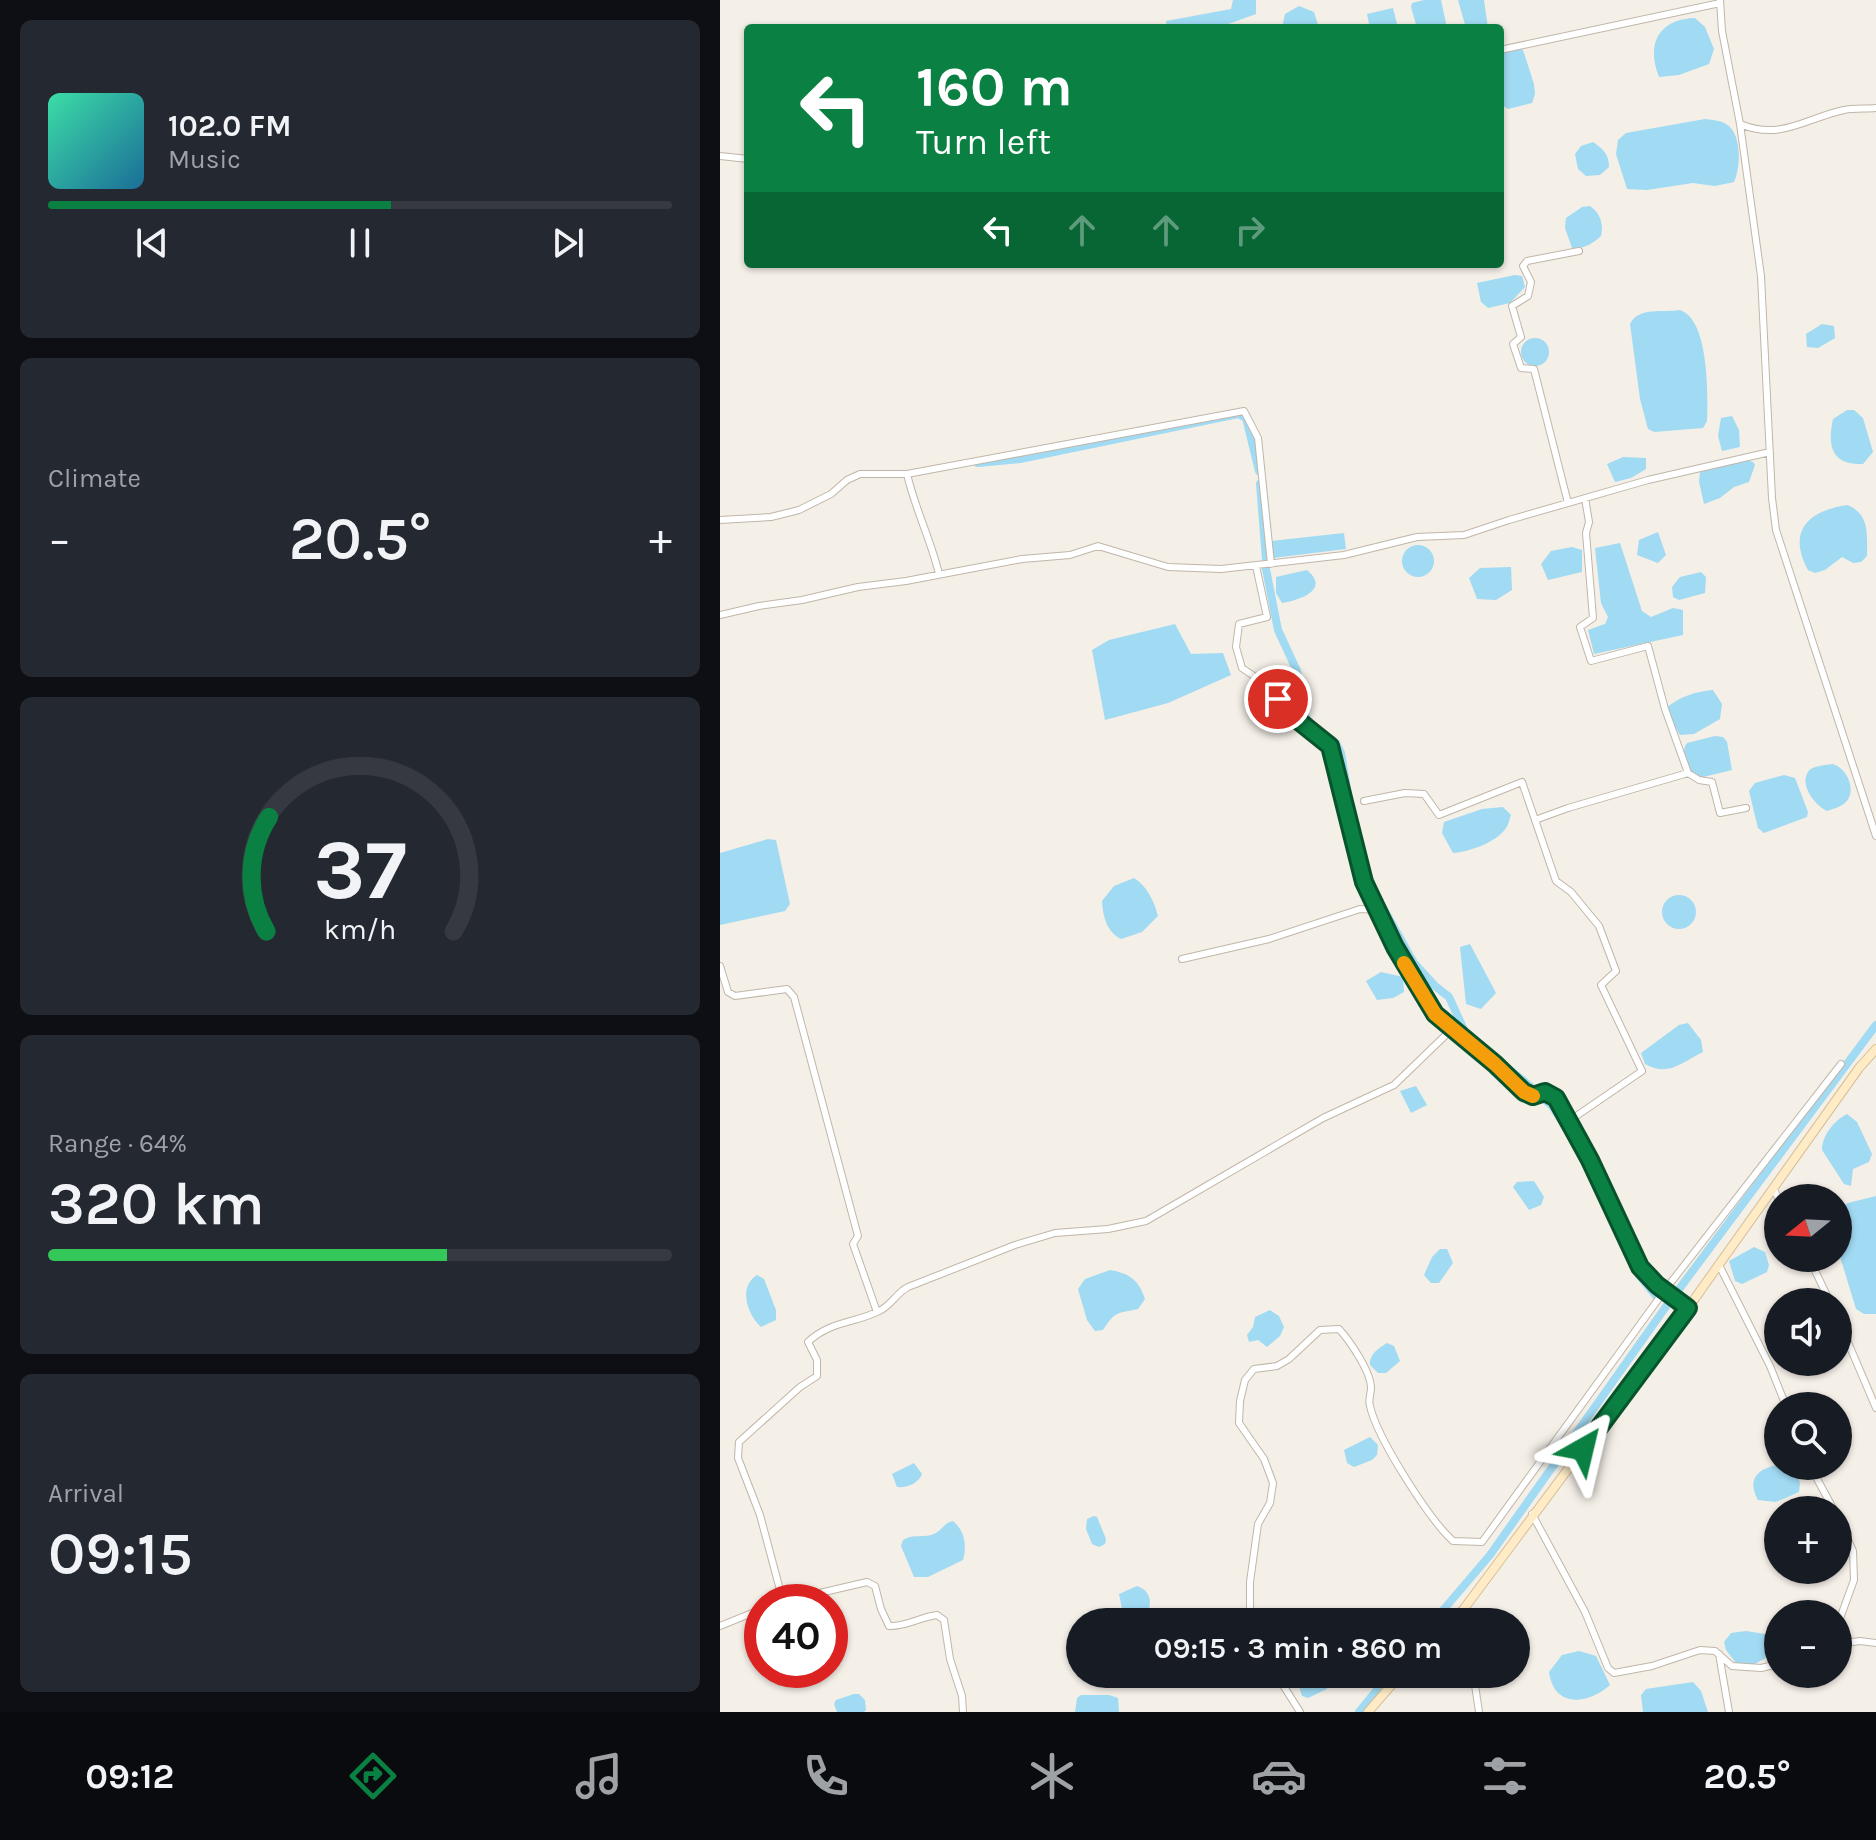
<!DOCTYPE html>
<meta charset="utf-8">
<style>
:root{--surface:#171b24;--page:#242831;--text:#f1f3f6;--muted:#9ea1a6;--line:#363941;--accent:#0b8043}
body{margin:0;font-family:Karla,sans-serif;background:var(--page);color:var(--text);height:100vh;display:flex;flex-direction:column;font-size:30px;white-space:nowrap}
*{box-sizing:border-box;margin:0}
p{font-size:26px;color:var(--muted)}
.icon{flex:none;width:44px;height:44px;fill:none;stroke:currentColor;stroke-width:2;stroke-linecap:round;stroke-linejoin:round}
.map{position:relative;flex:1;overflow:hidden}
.drawer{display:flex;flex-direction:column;gap:20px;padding:20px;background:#0d0f14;width:720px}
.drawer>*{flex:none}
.guide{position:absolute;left:24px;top:24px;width:760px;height:244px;border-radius:8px;box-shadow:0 2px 6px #0004;background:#0b8043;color:#fff;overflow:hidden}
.needle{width:52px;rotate:252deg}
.tools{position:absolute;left:1044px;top:1184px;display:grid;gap:16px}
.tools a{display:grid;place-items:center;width:88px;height:88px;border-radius:50%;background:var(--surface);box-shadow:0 2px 6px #0004;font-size:40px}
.speed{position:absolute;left:24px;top:1584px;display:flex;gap:16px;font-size:40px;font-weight:700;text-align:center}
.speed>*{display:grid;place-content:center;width:104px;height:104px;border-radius:50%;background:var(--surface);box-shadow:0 2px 6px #0004;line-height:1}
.speed .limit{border:12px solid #d22;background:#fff;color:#111}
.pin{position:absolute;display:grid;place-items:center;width:68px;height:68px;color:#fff;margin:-34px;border:4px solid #fff;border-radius:50%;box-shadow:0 2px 8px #0007}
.me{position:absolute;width:88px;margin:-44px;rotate:37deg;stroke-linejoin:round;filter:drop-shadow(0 0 6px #0008)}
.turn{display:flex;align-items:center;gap:28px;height:168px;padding:0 40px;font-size:36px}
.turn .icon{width:104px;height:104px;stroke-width:2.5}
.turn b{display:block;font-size:56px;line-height:68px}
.lanes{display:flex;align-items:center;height:76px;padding:0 40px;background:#0003;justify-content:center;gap:40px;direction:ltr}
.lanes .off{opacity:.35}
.big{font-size:60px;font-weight:600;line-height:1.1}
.drawer .tile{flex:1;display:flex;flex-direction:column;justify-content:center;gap:12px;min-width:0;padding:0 28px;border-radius:12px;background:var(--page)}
.drawer .dial{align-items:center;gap:0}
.dial svg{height:208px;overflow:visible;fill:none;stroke:var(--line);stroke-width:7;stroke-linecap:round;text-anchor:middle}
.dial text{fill:var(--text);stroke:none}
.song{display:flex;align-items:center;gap:24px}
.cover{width:96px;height:96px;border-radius:12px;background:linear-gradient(135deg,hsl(160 70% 55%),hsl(200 70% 35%))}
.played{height:8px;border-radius:4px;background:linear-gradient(90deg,var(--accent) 55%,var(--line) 55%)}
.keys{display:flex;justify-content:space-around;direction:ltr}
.heat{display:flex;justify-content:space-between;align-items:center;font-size:44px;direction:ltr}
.charge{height:12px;border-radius:6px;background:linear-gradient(90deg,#34c759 64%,var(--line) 0)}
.trip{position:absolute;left:346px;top:1608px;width:464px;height:80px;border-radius:40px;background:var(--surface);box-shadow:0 2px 6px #0004;font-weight:600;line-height:80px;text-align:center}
.menu{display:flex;height:128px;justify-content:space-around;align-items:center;background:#090b0e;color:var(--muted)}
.menu .icon{width:56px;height:56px}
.menu .current{color:var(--accent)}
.menu b{font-size:36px;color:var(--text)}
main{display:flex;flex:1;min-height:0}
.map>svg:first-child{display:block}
.water{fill:#a1daf3}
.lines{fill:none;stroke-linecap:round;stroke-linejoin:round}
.canal{stroke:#a1daf3;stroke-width:8}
.street-casing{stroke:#c0b6a9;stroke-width:8}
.secondary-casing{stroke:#d6be95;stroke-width:10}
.street{stroke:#fff;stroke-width:6}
.secondary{stroke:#ffecc6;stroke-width:8}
.route-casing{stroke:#07532c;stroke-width:20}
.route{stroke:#0b8043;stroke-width:14}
.slow{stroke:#f59e0b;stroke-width:14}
</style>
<main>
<section class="drawer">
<div class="tile">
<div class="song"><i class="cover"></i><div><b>102.0 FM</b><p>Music</p></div></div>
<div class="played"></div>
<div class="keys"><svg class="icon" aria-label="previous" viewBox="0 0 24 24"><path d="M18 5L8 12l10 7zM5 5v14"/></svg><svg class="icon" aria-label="pause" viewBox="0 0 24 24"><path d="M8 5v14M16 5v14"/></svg><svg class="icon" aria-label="next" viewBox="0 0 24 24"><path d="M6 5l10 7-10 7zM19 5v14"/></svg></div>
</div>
<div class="tile"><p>Climate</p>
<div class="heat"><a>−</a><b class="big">20.5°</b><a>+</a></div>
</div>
<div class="tile dial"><svg viewBox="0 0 100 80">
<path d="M14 69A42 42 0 1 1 86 69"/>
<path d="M14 69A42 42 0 0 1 15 25" stroke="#0b8043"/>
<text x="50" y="56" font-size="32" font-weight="700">37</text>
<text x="50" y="72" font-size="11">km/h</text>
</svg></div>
<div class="tile"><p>Range · 64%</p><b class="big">320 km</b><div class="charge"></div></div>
<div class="tile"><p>Arrival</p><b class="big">09:15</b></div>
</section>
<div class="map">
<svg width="1156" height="1712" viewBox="0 0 1156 1712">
<rect width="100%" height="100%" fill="#f4efe7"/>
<path class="water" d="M513 0H536V14L500 27 447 28 446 21 511 9Z
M704 0H721L727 28H697L691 7 692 3Z
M738 0H764L768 28H746Z
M579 6 594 12 599 28H562L565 14Z
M673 8 678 28H650L647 14Z
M975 18 985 27 994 49 989 64 959 75 939 77C926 45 938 19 975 18Z
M800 49 803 50 814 84 815 94 812 103 788 109 781 104 780 100V52Z
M985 119C992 120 1000 120 1006 124 1022 133 1021 167 1014 182L995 186 973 183 927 190 907 189 896 154 898 140 906 133Z
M873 142C883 149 889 154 889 167L880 175 866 176 858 169 855 154 861 146Z
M870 206C880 213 884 224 881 236 874 243 862 250 852 248L845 228 846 218 862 207Z
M795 275 802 276 805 287 790 303 768 308 761 302 757 283Z
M960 310C989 319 988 395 987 421L983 428 934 432 928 429 920 399 910 324C919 306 943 313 960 310Z
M1102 324 1114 326 1115 338 1098 348 1087 347 1086 334Z
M801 352a14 14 0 1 1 28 0a14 14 0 1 1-28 0Z
M1127 410H1134L1143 418 1153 452 1143 464C1112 465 1107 447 1113 419Z
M1012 416 1019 430 1020 447 1002 451 998 436 1001 418Z
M903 457 926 458V469L911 478 895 482 887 464Z
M1026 460 1033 462 1035 465 1029 482 1014 487 1000 498 984 504 979 482 980 472Z
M1127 505C1150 514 1147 534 1147 556L1141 562 1133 563 1122 557 1105 570 1095 573 1088 570C1067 531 1088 511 1127 505Z
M938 532 946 555 938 563 917 555 919 540Z
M624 533 626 549 553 558 551 541Z
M900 543 922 611 931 617 953 608 963 610V635L874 654 868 630 885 624 888 617 881 603 875 548Z
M682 561a16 16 0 1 1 32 0a16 16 0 1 1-32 0Z
M852 547 862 550V572L828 580 821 564 831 551Z
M791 567 792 590 776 600 757 599 749 578 760 568Z
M587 570C611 590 579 600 562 603L556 593V577Z
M981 572 986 577 985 593 959 600 953 597 952 587 960 577Z
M455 624 471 654 503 653 511 675 448 703 385 720 372 650 389 640Z
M993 690 1002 704 1000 719 974 734 960 735 951 720 947 707C962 696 974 692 993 690Z
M995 736 1003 737 1007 742 1012 770 979 778 971 773C967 763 960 753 967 743Z
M1113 764C1127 768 1137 791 1126 802 1121 807 1113 809 1107 811 1096 806 1079 786 1088 772 1091 766 1106 765 1113 764Z
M1064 775 1075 778 1088 812 1087 817 1044 833 1038 828 1029 791 1035 783Z
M783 807 791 815C789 820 789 824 786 828 777 842 749 852 733 853L722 833 724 822 762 809Z
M48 839 56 840 70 904 65 911 0 925V853Z
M414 878C427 886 434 901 438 916L422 932 401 939C387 932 383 917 382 901L394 886Z
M942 912a17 17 0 1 1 34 0a17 17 0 1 1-34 0Z
M750 944 776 993 761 1009 746 1004 740 947Z
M661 972 683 977 684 992 673 998 657 1000 646 981Z
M968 1023 981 1040 983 1052C960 1063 949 1077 925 1064L921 1053 959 1025Z
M696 1086 707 1105 691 1113 680 1091Z
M1127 1114 1137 1122 1152 1154 1149 1162 1133 1169 1131 1186 1124 1184 1102 1150C1102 1135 1115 1120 1127 1114Z
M814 1181 824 1197 821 1205 809 1210 793 1187 797 1182Z
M1156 1196V1314H1144L1136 1309 1118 1250V1210L1128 1203Z
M1034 1247 1045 1252 1049 1265 1047 1272 1022 1284 1015 1281 1009 1261Z
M720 1249H727L733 1263 719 1283H711L704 1275 712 1257Z
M390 1270C409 1273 419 1280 425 1299L418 1309C397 1314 396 1310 383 1330L375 1331 367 1320 358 1289 365 1279Z
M37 1275 44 1279 56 1310V1320L41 1327C27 1314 18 1287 37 1275Z
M550 1310 559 1316 564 1327 560 1336 547 1347 538 1340 529 1342 527 1335 533 1327 535 1317Z
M667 1343 674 1346 680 1361 666 1373H658L650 1365C649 1354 659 1348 667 1343Z
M650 1437 658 1445 657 1455 652 1460 634 1467 627 1463 624 1450Z
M194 1463 202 1474C198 1484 187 1488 177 1487L172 1474Z
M1056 1465 1069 1466 1075 1469 1080 1483 1079 1492 1056 1502 1038 1500C1027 1480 1036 1470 1056 1465Z
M374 1516 377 1517 386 1539 385 1544 379 1547 372 1544 366 1529 367 1519Z
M233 1521C245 1531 247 1546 243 1560L208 1577H194L181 1546 183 1540C193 1533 205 1539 216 1533 224 1528 224 1523 233 1521Z
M417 1586C428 1590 432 1598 429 1609L408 1616 403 1614 399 1594Z
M1026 1631 1045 1634 1055 1653 1033 1665 1016 1663 1006 1650 1004 1642 1011 1633Z
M859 1651 876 1656 890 1685C867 1705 834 1708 829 1672L842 1655Z
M575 1674H610L607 1689 588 1698 582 1696Z
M973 1682 981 1691 988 1712H923L921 1695 926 1689Z
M134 1694H139L145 1700 146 1710 144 1712H117L114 1704 116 1700Z
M361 1695H389L398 1698 399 1712H355L357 1698Z"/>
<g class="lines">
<path class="canal" d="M258 463 300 459 518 414 526 418 539 471
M540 484 546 559
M546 569 558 630 577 671 585 716 593 727 616 743 621 753 634 830 653 890 694 963 715 986 729 997 745 1032 757 1045 804 1081 832 1106 853 1138 918 1274 936 1296
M713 1622 770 1555 945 1308 1156 1025
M639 1712 670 1674"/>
<g class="street-casing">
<path id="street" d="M1000 0 1002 31 1020 124 1041 276 1052 498 1056 530 1156 836
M780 50 1000 3
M1020 124C1061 141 1086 118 1124 110 1134 108 1146 109 1156 108
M0 156 28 159
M187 474C195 509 211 540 219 574
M865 498 869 522 866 533 873 618 860 627 871 661 928 646 945 709 968 773
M848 503 814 369 801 368 793 344 801 337 792 306 808 296 811 282 803 266 807 261 859 251
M0 520 51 517 79 510 111 494 127 480 140 474H187L524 411 538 438 551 564
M536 566 547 617 519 624 516 647 522 668 541 681 575 718 610 746 644 882 675 947 705 999 715 1014 732 1029
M0 615 39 606 82 600 138 587 186 581 302 559 350 555 378 546 448 567 501 569 624 555 697 537 744 535 789 520 928 480 1050 452
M644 801 685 793 704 794 719 815 802 782 836 881 851 892 879 926 896 971 881 985 922 1071 849 1121
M815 820 848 808 968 773 979 780 992 782 1000 813 1026 808
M462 959 549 939 640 909 657 910
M0 966 8 992 15 996 67 989 74 997 138 1236 133 1244 157 1312
M1054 1189 1058 1198
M1089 1258 1110 1302
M999 1265 1050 1366 1066 1406
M1118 1319 1156 1408
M1090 1466 1114 1510
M812 1514 865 1612 888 1668 894 1673 932 1666 980 1650 995 1651 1012 1666 1041 1668 1058 1664
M1118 1518 1133 1551 1134 1580 1118 1624
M63 1601 40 1515 18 1458 19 1442 80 1387 97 1376V1360L88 1342C110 1321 136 1323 159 1311 172 1305 175 1294 188 1287L295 1245 335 1233 388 1229 426 1221 603 1118 674 1085 732 1029C743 1038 806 1095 813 1095 814 1096 824 1093 825 1092L836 1098 870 1160 920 1267 937 1285 968 1308
M61 1602 147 1582 155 1586 161 1609 169 1626C186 1627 200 1617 217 1615L224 1620 230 1659 242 1696 243 1712
M530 1622V1582L538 1524 550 1503 553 1483 544 1459 519 1423 520 1401 525 1380 534 1369 557 1366 569 1359 600 1330 619 1329C630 1341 651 1372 651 1388 651 1394 648 1399 650 1406 657 1438 709 1519 733 1541L762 1542 945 1290 1121 1064
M0 1626 42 1609
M1118 1644 1140 1641 1156 1643
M999 1654 1009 1712
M556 1674 580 1712
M745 1674 755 1685 759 1712"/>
</g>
<g class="secondary-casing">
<path id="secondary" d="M729 1622 743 1610 968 1308 1139 1068 1156 1049
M648 1712 681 1674"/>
</g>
<use href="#street" class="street"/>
<use href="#secondary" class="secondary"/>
</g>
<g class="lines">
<g class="route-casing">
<path id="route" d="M558 699 575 718 610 746 644 882 675 947 715 1014 775 1064 804 1092 813 1096 825 1092 836 1098 870 1160 920 1267 937 1285 968 1308 863 1449"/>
</g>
<use href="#route" class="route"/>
<path class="slow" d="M684 963 715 1014 775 1064 804 1092 813 1096"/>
</g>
</svg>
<div class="tools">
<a><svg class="needle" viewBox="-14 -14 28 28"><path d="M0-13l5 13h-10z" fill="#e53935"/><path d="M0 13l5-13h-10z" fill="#9ea1a6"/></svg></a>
<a><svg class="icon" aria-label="sound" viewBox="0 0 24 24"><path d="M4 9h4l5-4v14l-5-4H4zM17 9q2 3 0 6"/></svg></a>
<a><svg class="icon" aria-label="search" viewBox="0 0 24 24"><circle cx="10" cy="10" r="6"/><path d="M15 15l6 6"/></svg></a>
<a>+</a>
<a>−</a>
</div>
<div class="speed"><div class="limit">40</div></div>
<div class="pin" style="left:558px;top:699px;background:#d93025"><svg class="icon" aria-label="arrive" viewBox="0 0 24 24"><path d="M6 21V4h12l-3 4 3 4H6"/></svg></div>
<svg class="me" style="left:863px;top:1449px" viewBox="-20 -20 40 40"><path d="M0-17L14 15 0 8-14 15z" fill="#0b8043" stroke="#fff" stroke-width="4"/></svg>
<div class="trip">09:15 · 3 min · 860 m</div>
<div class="guide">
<div class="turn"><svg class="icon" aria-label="left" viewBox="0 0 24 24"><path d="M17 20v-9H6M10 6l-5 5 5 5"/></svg><div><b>160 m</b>Turn left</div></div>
<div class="lanes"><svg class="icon" aria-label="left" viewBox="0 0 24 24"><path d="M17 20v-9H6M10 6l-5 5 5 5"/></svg><svg class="icon off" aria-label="ahead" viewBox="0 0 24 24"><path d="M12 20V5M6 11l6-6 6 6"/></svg><svg class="icon off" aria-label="ahead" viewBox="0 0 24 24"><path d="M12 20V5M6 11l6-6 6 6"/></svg><svg class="icon off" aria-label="right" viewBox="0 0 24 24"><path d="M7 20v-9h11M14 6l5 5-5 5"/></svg></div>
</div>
</div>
</main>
<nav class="menu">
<b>09:12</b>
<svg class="icon current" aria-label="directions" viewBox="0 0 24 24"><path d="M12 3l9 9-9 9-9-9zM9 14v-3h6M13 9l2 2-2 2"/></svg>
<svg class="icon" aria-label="music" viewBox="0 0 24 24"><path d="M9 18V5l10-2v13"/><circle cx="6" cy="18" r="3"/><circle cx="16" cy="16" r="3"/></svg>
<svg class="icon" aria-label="phone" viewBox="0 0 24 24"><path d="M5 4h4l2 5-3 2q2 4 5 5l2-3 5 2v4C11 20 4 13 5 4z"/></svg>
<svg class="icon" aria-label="climate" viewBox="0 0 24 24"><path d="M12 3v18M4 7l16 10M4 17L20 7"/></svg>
<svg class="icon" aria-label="car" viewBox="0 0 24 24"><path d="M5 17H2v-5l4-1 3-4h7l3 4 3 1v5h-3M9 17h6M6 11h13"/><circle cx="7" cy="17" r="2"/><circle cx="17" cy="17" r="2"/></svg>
<svg class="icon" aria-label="filters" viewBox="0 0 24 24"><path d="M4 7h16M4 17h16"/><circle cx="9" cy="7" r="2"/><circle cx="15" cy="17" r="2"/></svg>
<b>20.5°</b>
</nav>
